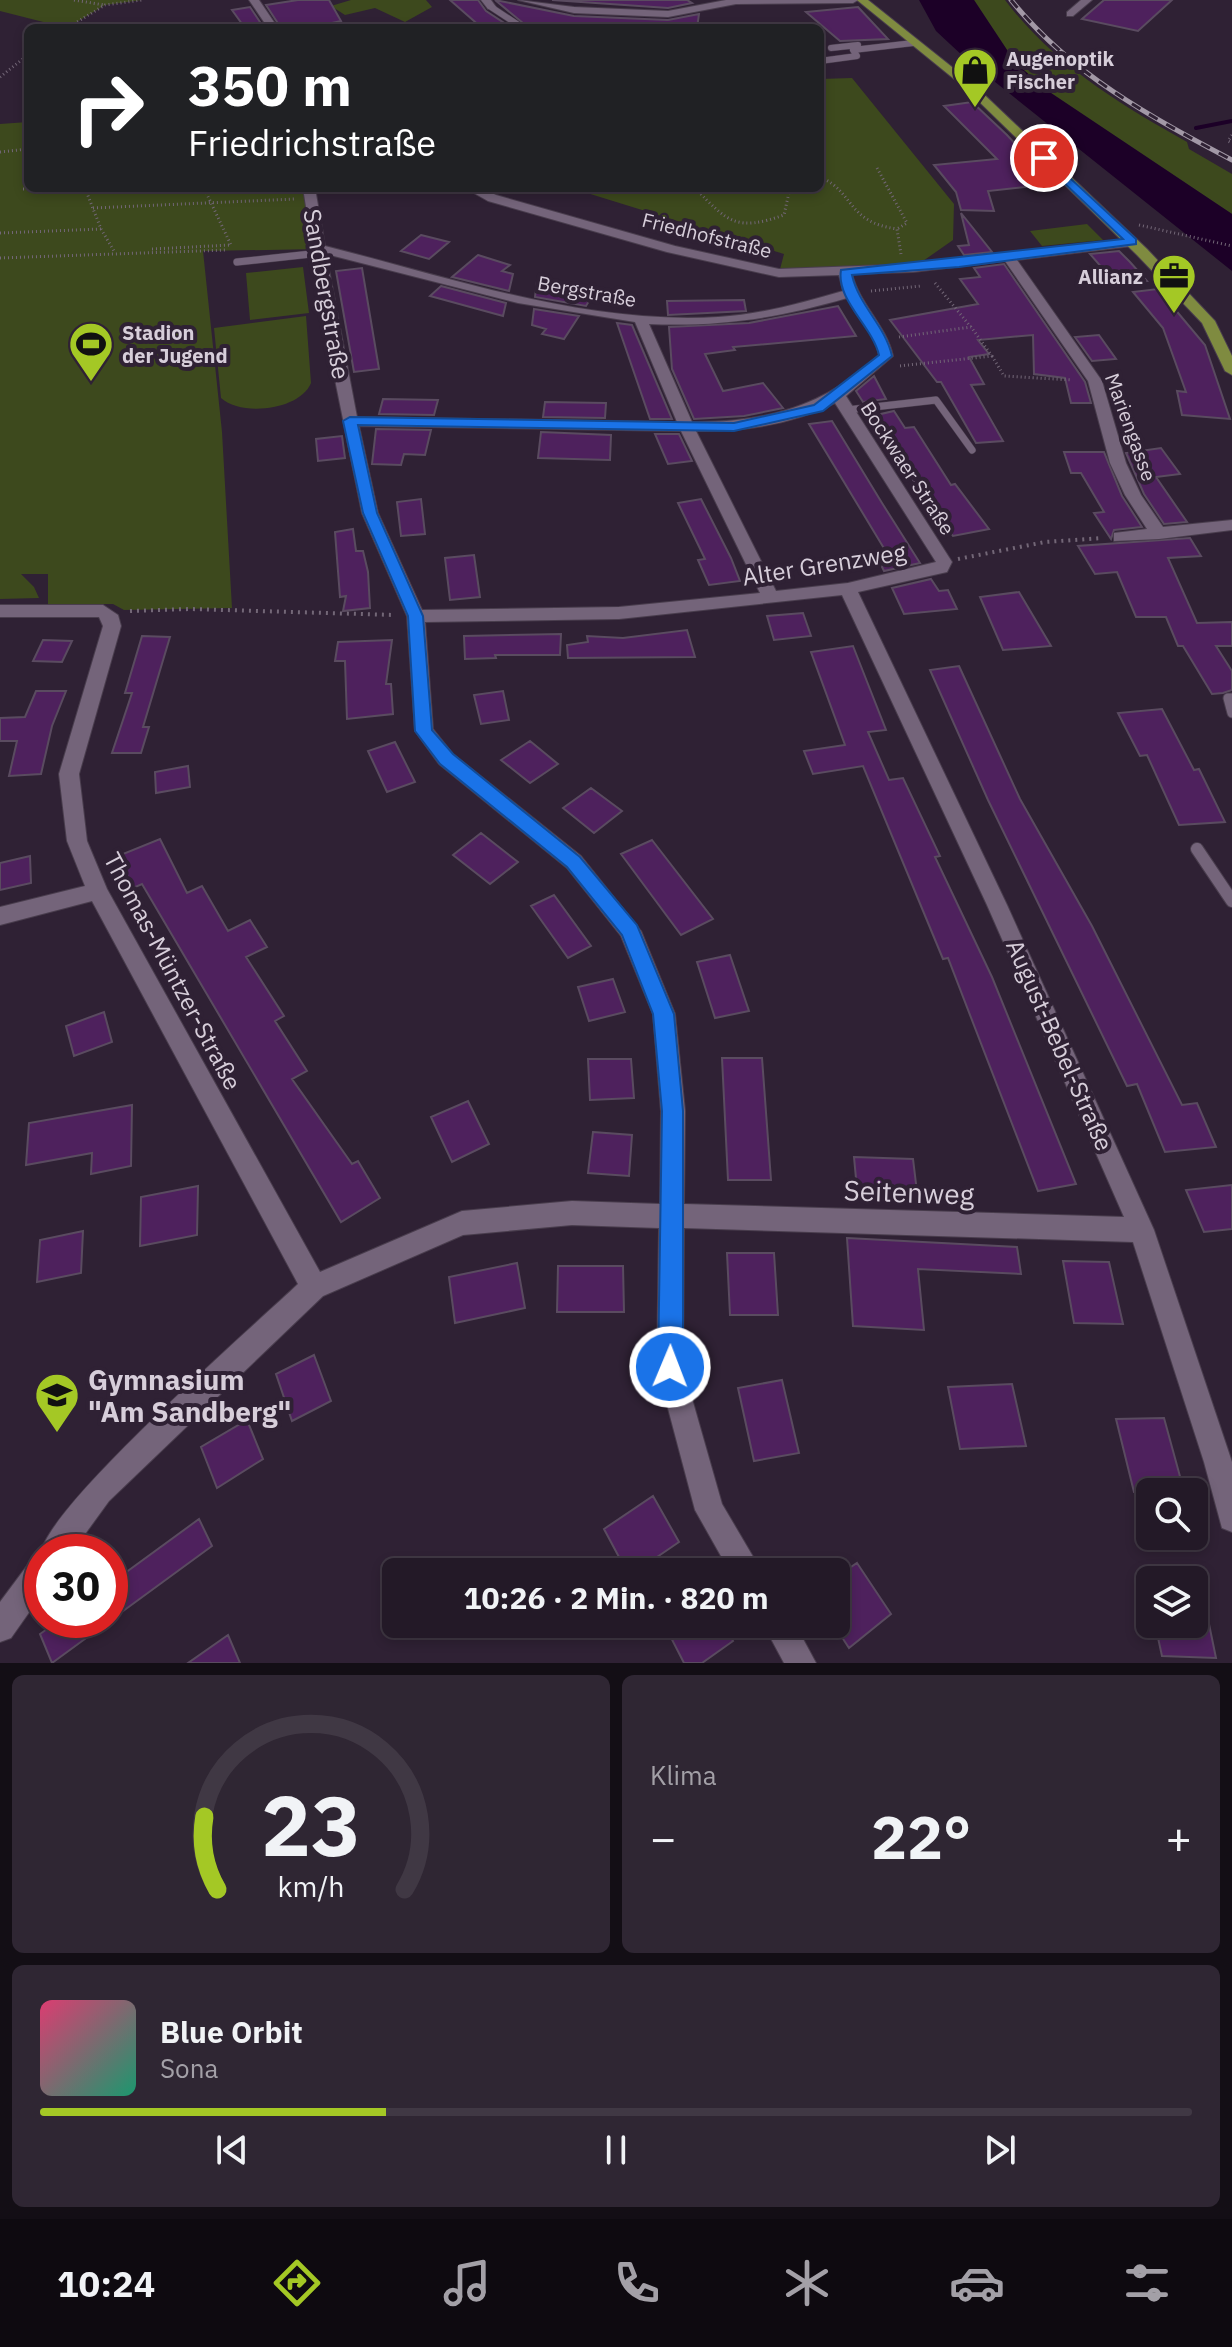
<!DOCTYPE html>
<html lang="de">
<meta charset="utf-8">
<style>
:root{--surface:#231927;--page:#2f2633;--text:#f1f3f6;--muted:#a3a0a7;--line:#403844;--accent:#a4c825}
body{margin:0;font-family:"IBM Plex Sans",sans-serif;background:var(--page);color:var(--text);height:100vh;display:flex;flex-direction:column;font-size:30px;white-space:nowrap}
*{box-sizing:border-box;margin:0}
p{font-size:26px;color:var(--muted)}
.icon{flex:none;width:44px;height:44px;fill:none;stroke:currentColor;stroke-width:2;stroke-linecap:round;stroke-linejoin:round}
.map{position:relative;height:1663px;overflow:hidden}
.sheet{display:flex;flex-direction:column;gap:12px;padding:12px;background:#130e15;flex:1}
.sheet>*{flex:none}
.hud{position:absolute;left:24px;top:24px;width:800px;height:168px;border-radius:12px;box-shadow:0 4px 12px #0003,0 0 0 2px var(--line);background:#202124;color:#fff;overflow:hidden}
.buttons{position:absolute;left:1136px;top:1478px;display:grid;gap:16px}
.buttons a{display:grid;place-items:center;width:72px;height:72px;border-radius:12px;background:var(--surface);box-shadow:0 4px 12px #0003,0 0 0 2px var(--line);font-size:40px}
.speed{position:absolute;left:24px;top:1534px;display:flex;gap:16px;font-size:40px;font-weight:700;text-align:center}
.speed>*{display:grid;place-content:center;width:104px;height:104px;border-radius:50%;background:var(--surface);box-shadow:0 4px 12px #0003,0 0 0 2px var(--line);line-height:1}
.speed .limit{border:12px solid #d22;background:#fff;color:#111}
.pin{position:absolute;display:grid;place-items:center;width:68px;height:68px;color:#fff;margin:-34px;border:4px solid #fff;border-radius:50%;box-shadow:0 2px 8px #0007}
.me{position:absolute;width:88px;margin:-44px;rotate:1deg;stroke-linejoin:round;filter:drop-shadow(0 0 6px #0008)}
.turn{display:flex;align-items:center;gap:28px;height:168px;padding:0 32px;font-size:36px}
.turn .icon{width:104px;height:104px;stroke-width:2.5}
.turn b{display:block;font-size:56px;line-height:68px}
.big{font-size:60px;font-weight:800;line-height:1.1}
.sheet .card{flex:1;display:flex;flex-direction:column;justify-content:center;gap:12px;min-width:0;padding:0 28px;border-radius:12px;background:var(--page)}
.sheet .dial{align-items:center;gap:0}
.dial svg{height:208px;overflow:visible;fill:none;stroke:var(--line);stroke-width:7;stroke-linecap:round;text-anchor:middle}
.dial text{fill:var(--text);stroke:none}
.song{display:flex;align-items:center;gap:24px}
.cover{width:96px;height:96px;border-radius:12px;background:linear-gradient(135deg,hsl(340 70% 55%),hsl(160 70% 35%))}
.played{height:8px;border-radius:4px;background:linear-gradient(90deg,var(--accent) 30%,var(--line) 30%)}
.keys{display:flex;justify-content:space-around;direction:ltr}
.heat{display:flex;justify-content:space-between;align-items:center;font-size:44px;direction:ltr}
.sheet .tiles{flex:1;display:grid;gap:12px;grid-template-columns:1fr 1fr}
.card:last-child{grid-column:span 2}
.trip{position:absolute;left:382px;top:1558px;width:468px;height:80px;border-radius:12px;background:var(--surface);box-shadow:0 4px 12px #0003,0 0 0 2px var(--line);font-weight:800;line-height:80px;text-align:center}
.menu{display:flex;height:128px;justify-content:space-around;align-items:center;background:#0e0a10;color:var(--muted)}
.menu .icon{width:56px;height:56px}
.menu .current{color:var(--accent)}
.menu b{font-size:36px;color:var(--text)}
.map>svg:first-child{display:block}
.green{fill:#3d491d}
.water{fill:#1c0027}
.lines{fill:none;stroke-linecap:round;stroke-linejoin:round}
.stream{stroke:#1c0027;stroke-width:4}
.building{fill:#4e215d;stroke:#5a4b60;stroke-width:2}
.service-far3-casing{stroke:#493d4d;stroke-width:7}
.service-far2-casing{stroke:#493d4d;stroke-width:8}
.service-far1-casing{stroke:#493d4d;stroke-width:11}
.service-casing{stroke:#493d4d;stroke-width:14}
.minor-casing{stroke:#493d4d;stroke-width:2}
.primary-casing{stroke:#493d4d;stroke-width:2}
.path-far1{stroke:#736777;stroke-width:3;stroke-dasharray:1 3;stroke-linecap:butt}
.path{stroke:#736777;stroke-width:4;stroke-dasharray:2 5;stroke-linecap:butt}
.service-far3{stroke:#74647a;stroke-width:6}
.service-far2{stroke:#74647a;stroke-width:7}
.service-far1{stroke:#74647a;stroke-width:9}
.service{stroke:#74647a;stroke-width:12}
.minor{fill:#74647a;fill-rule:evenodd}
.primary{fill:#7f8b40;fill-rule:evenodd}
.rail-casing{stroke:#a298a6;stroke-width:5}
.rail{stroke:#2f2134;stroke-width:3;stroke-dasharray:10;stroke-linecap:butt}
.route{fill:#1a73e8;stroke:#114b97;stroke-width:2}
.labels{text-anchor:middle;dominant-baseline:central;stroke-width:8;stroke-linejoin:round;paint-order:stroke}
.far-poi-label{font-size:20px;font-weight:bold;fill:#d7ceda;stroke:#2f2134;text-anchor:start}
.far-street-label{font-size:20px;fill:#d7ceda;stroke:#2f2134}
.street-label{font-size:24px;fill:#d7ceda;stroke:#2f2134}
.near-street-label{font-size:28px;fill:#d7ceda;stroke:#2f2134}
.near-poi-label{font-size:28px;font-weight:bold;fill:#d7ceda;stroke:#2f2134;text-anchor:start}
</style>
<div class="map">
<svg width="1232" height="1663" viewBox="0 0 1232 1663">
<rect width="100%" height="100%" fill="#2f2134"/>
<path class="green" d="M0 0H142L105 5 67 28 0 11Z
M351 0H426L432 7 405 22 375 8 345 15 331 6Z
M974 0H1005C1053 64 1122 106 1187 142L1189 149 1232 174V214L1045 89 1015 62Z
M852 78 954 204 953 240 913 268 779 273 784 254 571 188H820V79Z
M28 122V188H309L320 249 203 251 222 432 232 608 124 610 113 604H48V574H21L34 587 39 598 0 599V124Z
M1087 224 1103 240 1042 246 1030 231Z
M303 267 309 313 250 320 246 273Z
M306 316 311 383C300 410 242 417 221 398L214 328Z"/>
<path class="water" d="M919 0H974L1015 62 1045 89 1232 214V271L965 58 936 31Z"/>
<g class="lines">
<path class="stream" d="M1196 128 1232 121"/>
</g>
<path class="building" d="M298 0H329L341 21 309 28H281L266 5Z
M450 0H478L486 11 512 28H482Z
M495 0 574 16 668 20 699 14 697 28 615 23 593 24V28H529Z
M552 0H687L692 3 668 8Z
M1104 0H1172L1138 31 1082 19Z
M250 7 264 28H245L232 10Z
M858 7 888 39 840 41 806 12Z
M972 102 1007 135 1052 184 988 191 994 211 961 210 956 192 934 165 997 159 944 106Z
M961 213 992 252 964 255 958 246 969 245Z
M421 235 449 242 429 259 401 251Z
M1119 251 1130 262 1147 281 1117 285 1090 254Z
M478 255 510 265 502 271 513 274 509 291 452 277Z
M1004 264 1085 382 1091 403H1071L1065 378 1034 374 1033 335 978 340 989 354 969 357 984 384 971 385 1003 441 976 443 941 382H937L890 320 978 304 960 279 980 277 974 268Z
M362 268 379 369 354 372 336 271Z
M537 281 561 288 564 286 594 293 586 306 535 297Z
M441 286 506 303 503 316 430 296Z
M1158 289 1205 345 1230 419 1182 415 1177 391 1186 392 1163 328 1133 292Z
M744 300 746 311 668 315 667 301Z
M838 306 856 336 733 347 735 350 705 354 723 391 763 383 783 408 744 416 694 419 672 369 669 327 749 323Z
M534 309 579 316 564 339 542 334 546 329 532 325Z
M617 323 632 325 672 419H650Z
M1099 335 1116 359 1092 361 1075 337Z
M874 376 886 399 863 402 856 391Z
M383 399 438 400 434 415 379 414Z
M545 402 606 403 605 418 543 417Z
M894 411 905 428 914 427 951 485 955 484 989 529 953 536 868 417Z
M832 421 882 503 920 563 884 571 875 552 885 550 809 424Z
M376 429 431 430 425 455 404 454 401 465 372 464Z
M541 432 611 435 610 460 538 458Z
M655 434H679L692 461 668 464Z
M342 436 345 458 318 461 316 439Z
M1161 448 1180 474 1156 477 1187 522 1164 524 1144 494 1126 453Z
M1064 452H1104L1122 496 1142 527 1114 530 1111 539 1094 513 1104 512 1081 473H1071Z
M421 499 425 534 401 536 397 502Z
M701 499 731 558 740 581 709 585 698 560 705 559 678 503Z
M353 529 356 551H363L368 572 370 608 343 611 346 596 340 597 335 532Z
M1190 538 1201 556 1168 558 1197 623 1232 622V646H1216L1232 671V690L1223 693 1212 694 1183 646H1178L1166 617H1136L1117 572 1095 574 1078 546Z
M474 555 480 597 450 600 445 558Z
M931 579 939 591 948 590 957 609 904 614 892 588Z
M1019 592 1051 646 1003 650 980 597Z
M803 613 811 636 774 640 767 616Z
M687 630 695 657 568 658 567 645 588 642 587 636 623 638Z
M561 634 560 655H495L496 658 465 659 464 636Z
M142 636 170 637 143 727H149L141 753H112L132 693H125Z
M43 640 72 641 62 662 33 661Z
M392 640 386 684H391L393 714 347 719 345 661H335L338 642Z
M853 646 886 730 868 732 889 780 903 778 940 856 935 857 992 977 1076 1184 1038 1191 948 958 943 959 863 766 813 774 804 751 845 745 811 652Z
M959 666 1020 799 1092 926 1182 1105 1197 1103 1216 1147 1165 1152 1137 1084 1127 1086 988 800 930 670Z
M36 691H66L52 726 41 774 9 776 17 741H0V718L25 717Z
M503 691 509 720 481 724 474 695Z
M1162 709 1194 770 1199 769 1225 822 1179 825 1147 755 1140 756 1118 713Z
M530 741 558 764 530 783 501 760Z
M395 742 415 782 387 792 368 751Z
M188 766 190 787 156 793 155 772Z
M591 788 622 811 594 833 563 808Z
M481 833 518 862 490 884 453 855Z
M160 839 187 893 202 886 228 931 250 920 267 947 246 957 284 1016 275 1021 307 1071 292 1079 352 1164 358 1161 380 1198 341 1222 142 884 133 888 118 856Z
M652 840 713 919 681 935 621 854Z
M30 856 31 883 0 890V863Z
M554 895 591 946 568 958 531 906Z
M730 955 749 1011 715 1018 697 962Z
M613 979 625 1012 589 1021 578 987Z
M104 1012 112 1042 74 1056 66 1026Z
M722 1058H762L771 1180H728Z
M588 1059H631L634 1098 590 1100Z
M468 1101 489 1144 452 1162 431 1117Z
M132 1105 131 1166 91 1174 92 1153 26 1165 29 1123Z
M593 1132 632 1135 629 1176 588 1173Z
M854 1157 913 1159 917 1192 857 1189Z
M1232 1185V1229L1204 1232 1186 1190Z
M198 1186 197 1235 140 1246 141 1197Z
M83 1231 81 1273 37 1282 40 1240Z
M847 1238 1017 1247 1021 1274 918 1269 924 1330 853 1326Z
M727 1253H774L778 1315H730Z
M1063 1261 1109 1262 1123 1324 1074 1323Z
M517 1263 525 1308 455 1323 449 1277Z
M558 1266H623L624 1312H557Z
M314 1355 331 1401 292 1421 276 1374Z
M782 1380 799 1453 754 1461 738 1388Z
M1012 1384 1026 1446 960 1449 948 1387Z
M1164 1418 1184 1491 1134 1492 1116 1419Z
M247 1420 263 1459 217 1488 201 1447Z
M653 1496 679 1542 635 1572H627L604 1529Z
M199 1519 212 1546 52 1663 40 1634 60 1620H110V1584Z
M857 1563 891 1614 849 1648 836 1628V1577Z
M664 1624H723L733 1641 702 1663H684Z
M1155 1624H1209L1216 1658 1162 1656Z
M228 1635 240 1663H188Z"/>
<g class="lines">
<g class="service-far3-casing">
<path id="service-far3" d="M491 7 523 28
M831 48 858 45
M820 61 857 56 853 50 913 43"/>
</g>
<g class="service-far2-casing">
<path id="service-far2" d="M237 262 320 253
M847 410 936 400 972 450"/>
</g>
<g class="service-far1-casing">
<path id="service-far1" d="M1232 698H1228L1232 713"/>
</g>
<g class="service-casing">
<path id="service" d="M1197 849 1232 901"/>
</g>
<g class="minor-casing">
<path id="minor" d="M249 0H259L278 28H268Z
M481 0H491L496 7 488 9Z
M518 0 574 7 668 11 726 0H858L853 3 736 4 668 17 574 13Z
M1081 0H1092L1073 16H1067V12Z
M303 188H315L325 246C452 278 586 325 718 317 762 314 802 303 843 291L839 275 779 277 667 252 488 201 465 188H481L496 195 675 246 779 269 913 264 1136 239 1138 242 1132 246 1017 260 1102 381 1126 463 1141 495 1163 527 1232 520V530L1159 539 1114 541V533L1147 529 1125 495 1110 463 1088 381 1005 261 913 272 852 274C860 305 886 325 893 356L846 396 952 562 947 572 858 592 1007 905 1154 1230 1232 1462V1532L1222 1528 1204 1462 1133 1242 684 1228 683 1367 722 1504 762 1572H730L695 1510 657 1367 659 1228 572 1225 463 1235 323 1296 109 1501 72 1552H42V1594L11 1638 0 1642V1602L32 1559 41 1555C40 1513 257 1323 298 1284L92 901 0 925V907L85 886 67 841 59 774 103 626 99 617H0V605H103L118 615 121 626 79 774 87 841 107 889 320 1272 462 1211 572 1201 660 1204 661 1111 653 1014 621 936 567 868 439 764 415 731 407 616 362 513 329 350ZM326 254 518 303 635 322 677 422 357 417ZM847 298 875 339 879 355C826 406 765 423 692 422L649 324C720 327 779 318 847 298ZM835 403 936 562 848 583 776 591 696 431C745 432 792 424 835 403ZM359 426 681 431 760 593 619 607 422 610 378 513ZM842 595 987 905 1124 1217 684 1204 685 1111 675 1014 641 931 581 856 453 754 433 729 425 622 619 619Z
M763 1624H795L816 1663H784Z"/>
</g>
<g class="primary-casing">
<path id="primary" d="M857 0H868L972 83 1147 249 1215 321 1232 356V375L1225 371 1202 323 1137 255 964 87Z"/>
</g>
<path class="path-far1" d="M74 0 104 5
M67 28 105 5 142 0
M0 77 28 55
M1232 135 1228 141 1232 143
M0 152 28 149
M877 168 907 223 897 229
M820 177C855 192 846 222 897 229L901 254
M695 188C728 222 736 232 784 215L790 188
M23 189 47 188
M93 208 295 199
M1139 225 1232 246
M101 229 114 251
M0 233 101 229 85 188
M152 249 231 245 204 188
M0 258 227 250
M935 283 970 326
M871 291 921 286
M899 337 971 327 992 356 899 366
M992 356 1004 376 1072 380"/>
<path class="path" d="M958 559 1045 542 1103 538
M130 611 190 609 395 615"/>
<use href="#service-far3" class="service-far3"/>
<use href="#service-far2" class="service-far2"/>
<use href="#service-far1" class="service-far1"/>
<use href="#service" class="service"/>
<use href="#minor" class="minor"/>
<use href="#primary" class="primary"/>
<g class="rail-casing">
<path id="rail" d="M1011 0C1071 74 1149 116 1232 160"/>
</g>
<use href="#rail" class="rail"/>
</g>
<path class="route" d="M1044 154 1136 239V244L959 267 852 275C859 306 885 325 892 356L823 411 734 431 358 425 377 513 423 616 432 730 453 754 580 857 637 925 674 1014 683 1111V1367L679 1376 670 1379 662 1376 658 1367 662 1111 653 1014 622 935 567 867 440 764 415 731 408 616 363 513 343 421 350 417 734 423 814 405 879 355C872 326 836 300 841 270L1123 239 1040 160Z"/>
<defs>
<g id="shop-pin" transform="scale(2.3)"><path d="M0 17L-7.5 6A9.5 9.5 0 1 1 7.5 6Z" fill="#a4c825" stroke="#2f2134"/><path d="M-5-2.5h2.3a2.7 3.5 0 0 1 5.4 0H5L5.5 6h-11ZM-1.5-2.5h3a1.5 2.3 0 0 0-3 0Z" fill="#111"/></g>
<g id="office-pin" transform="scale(2.3)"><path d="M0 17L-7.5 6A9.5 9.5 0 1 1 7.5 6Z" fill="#a4c825" stroke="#2f2134"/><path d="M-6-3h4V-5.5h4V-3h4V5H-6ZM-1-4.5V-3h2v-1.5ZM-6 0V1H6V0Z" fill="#111"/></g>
<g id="stadium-pin" transform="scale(2.3)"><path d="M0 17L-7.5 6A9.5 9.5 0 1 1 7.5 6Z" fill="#a4c825" stroke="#2f2134"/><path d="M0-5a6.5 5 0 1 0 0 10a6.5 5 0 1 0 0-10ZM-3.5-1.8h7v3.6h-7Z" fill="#111"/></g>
<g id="school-pin" transform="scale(2.3)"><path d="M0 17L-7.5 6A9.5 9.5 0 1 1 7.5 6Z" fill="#a4c825" stroke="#2f2134"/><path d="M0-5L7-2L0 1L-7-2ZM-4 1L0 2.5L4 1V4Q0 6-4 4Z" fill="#111"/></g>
</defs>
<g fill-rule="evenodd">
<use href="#shop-pin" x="975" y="70"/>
<use href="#office-pin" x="1174" y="276"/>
<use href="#stadium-pin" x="91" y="344"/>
<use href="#school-pin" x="57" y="1395"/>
</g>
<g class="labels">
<g class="far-poi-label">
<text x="1006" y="58">Augenoptik<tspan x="1006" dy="23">Fischer</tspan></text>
<text x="1143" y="276" text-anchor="end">Allianz</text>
<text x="122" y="332">Stadion<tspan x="122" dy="23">der Jugend</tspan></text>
</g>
<g class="far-street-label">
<text transform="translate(707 235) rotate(14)">Friedhofstraße</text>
<text transform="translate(587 291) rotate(10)">Bergstraße</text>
<text transform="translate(1131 427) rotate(70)">Mariengasse</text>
<text transform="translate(908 468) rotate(57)">Bockwaer Straße</text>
</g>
<g class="street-label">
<text transform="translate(327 294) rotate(80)">Sandbergstraße</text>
<text transform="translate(824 564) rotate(-9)">Alter Grenzweg</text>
<text transform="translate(173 971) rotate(62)">Thomas-Müntzer-Straße</text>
<text transform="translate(1060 1045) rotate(66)">August-Bebel-Straße</text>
</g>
<g class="near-street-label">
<text transform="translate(909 1192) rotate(2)">Seitenweg</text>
</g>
<g class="near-poi-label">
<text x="88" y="1379">Gymnasium<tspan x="88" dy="32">"Am Sandberg"</tspan></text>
</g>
</g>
</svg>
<div class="buttons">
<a><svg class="icon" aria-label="search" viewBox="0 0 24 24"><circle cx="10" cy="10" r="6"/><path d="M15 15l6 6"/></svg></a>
<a><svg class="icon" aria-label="layers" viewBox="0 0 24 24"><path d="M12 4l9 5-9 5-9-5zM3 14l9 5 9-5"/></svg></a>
</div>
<div class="speed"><div class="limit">30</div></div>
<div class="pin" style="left:1044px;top:158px;background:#d93025"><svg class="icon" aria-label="arrive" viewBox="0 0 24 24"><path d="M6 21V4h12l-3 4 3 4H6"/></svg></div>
<svg class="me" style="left:670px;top:1367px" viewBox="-20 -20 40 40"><circle r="17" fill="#1a73e8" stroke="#fff" stroke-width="3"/><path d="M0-11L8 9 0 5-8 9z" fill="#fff"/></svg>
<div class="trip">10:26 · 2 Min. · 820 m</div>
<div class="hud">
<div class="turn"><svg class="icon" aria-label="right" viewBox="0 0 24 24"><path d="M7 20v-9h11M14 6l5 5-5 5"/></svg><div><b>350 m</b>Friedrichstraße</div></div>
</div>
</div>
<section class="sheet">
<div class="tiles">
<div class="card dial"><svg viewBox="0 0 100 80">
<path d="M14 69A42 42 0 1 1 86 69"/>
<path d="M14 69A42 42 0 0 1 9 41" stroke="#a4c825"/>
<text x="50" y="56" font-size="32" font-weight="700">23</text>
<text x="50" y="72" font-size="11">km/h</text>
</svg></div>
<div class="card"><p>Klima</p>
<div class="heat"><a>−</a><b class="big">22°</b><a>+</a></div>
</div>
<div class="card">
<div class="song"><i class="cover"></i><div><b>Blue Orbit</b><p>Sona</p></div></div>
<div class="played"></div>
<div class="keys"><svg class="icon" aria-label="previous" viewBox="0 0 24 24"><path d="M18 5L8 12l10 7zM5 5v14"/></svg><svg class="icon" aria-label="pause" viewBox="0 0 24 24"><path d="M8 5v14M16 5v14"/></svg><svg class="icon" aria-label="next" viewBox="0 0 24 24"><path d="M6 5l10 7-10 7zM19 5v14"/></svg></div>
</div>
</div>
</section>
<nav class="menu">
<b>10:24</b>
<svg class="icon current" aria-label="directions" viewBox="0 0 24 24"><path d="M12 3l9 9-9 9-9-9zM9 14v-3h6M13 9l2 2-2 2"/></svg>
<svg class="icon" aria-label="music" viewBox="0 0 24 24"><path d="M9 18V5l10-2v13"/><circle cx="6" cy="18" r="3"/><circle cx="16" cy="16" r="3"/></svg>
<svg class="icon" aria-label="phone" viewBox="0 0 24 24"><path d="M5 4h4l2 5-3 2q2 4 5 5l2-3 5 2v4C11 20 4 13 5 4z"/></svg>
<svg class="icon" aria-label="climate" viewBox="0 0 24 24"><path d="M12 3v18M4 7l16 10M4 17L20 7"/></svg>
<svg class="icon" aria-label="car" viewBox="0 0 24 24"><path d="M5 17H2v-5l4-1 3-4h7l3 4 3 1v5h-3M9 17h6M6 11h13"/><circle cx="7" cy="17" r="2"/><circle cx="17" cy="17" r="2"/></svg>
<svg class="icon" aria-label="filters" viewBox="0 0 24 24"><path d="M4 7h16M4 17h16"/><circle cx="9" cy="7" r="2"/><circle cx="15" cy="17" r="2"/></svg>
</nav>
